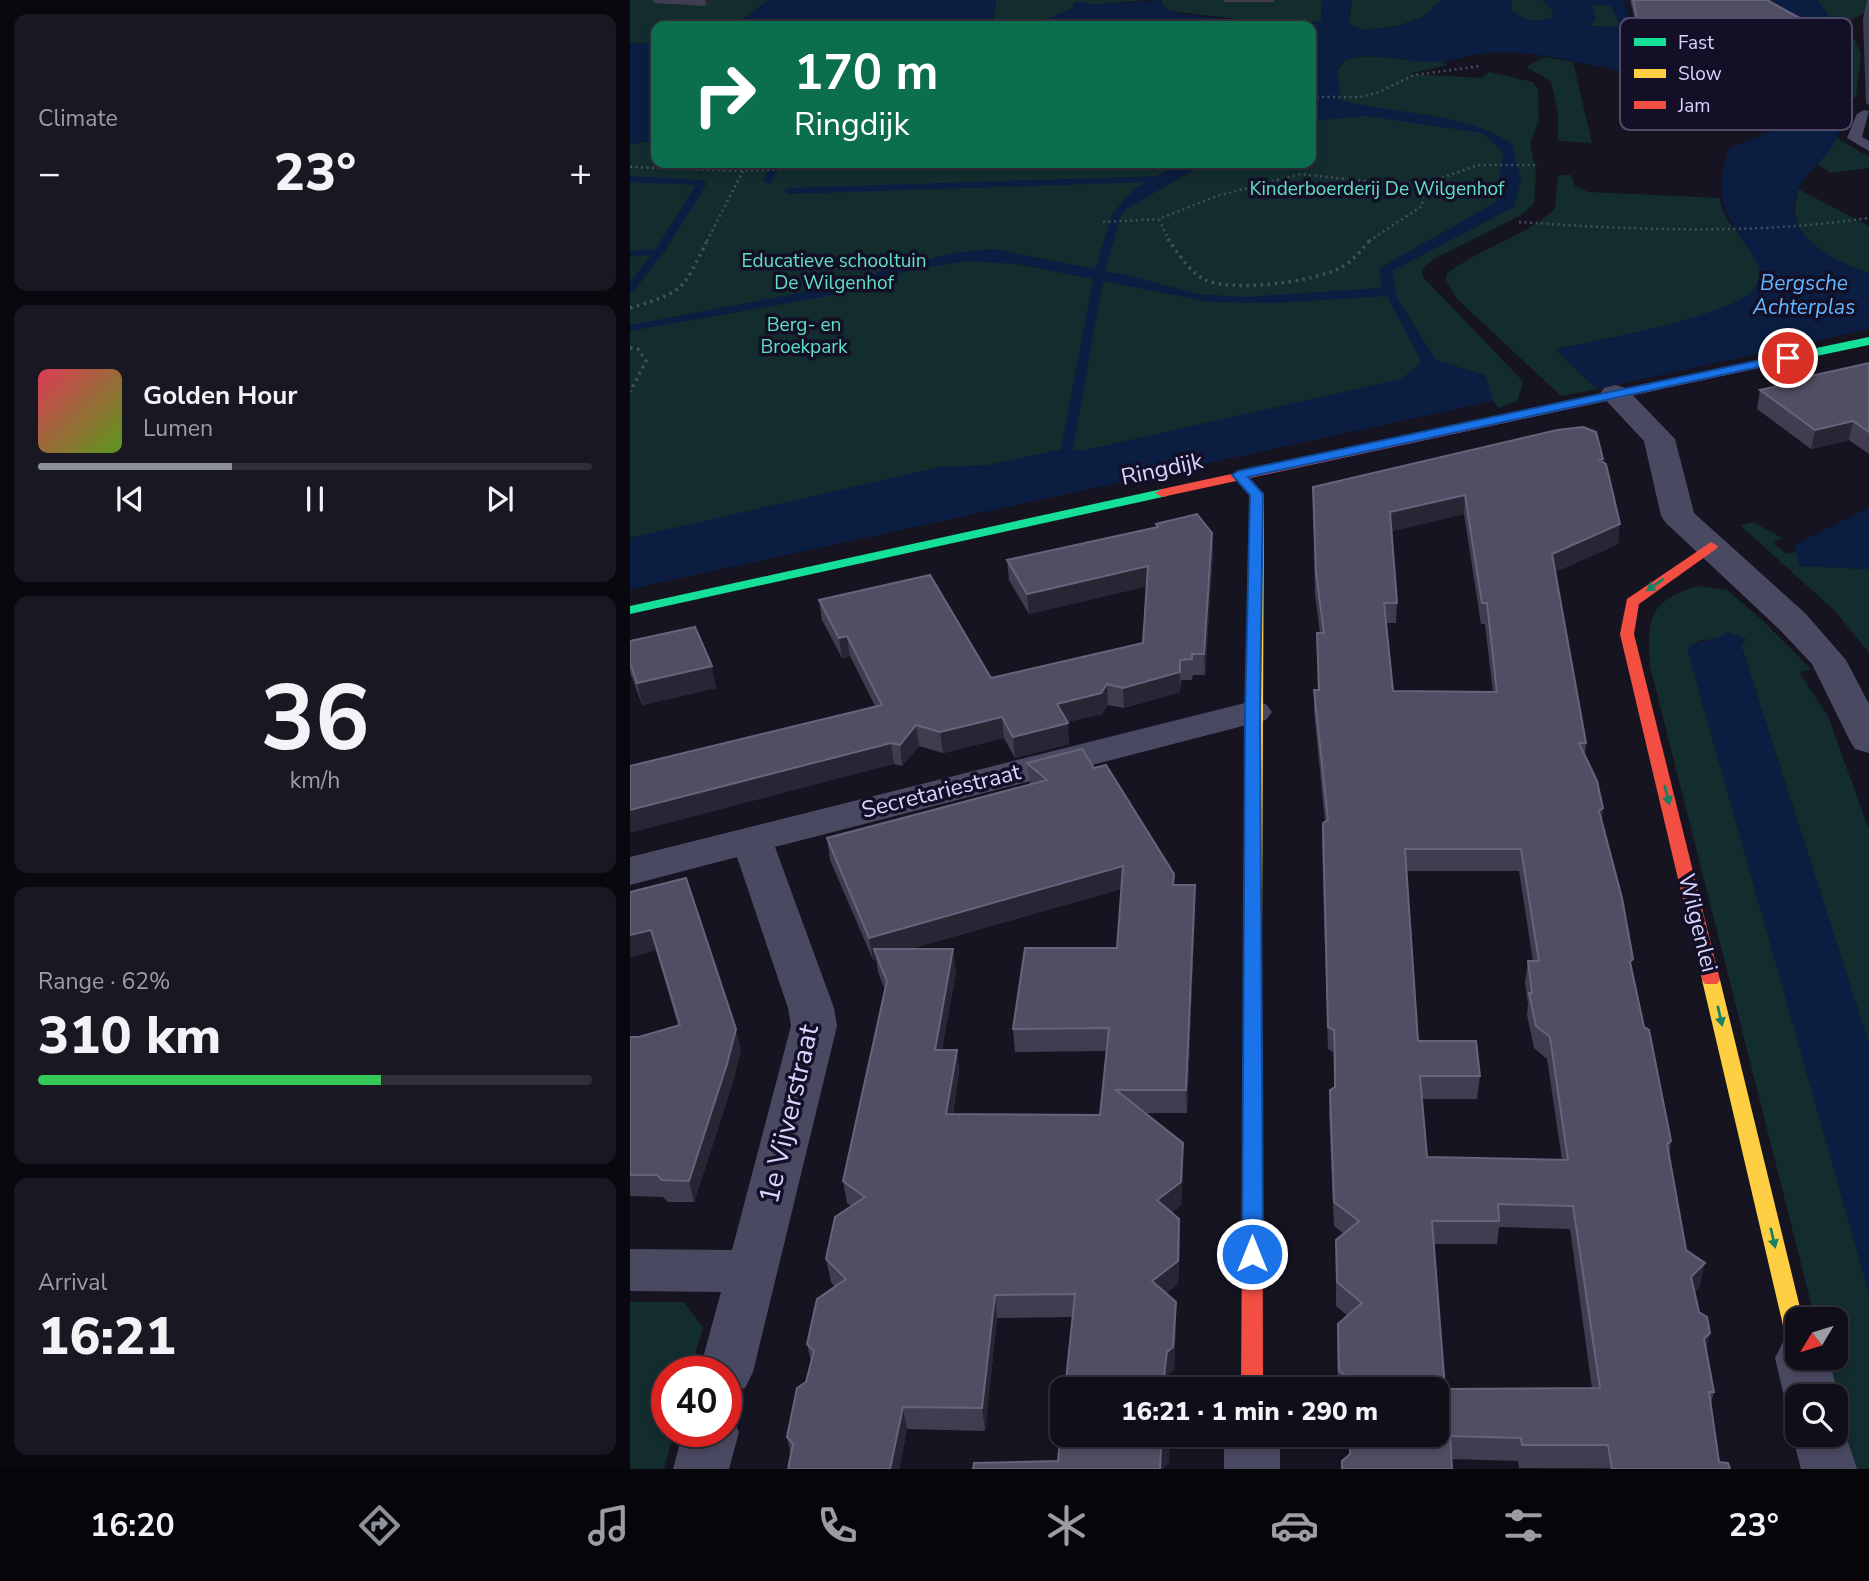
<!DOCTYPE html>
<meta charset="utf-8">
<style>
:root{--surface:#100f19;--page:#191822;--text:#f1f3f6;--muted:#9c9ca2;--line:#302f38;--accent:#8c9099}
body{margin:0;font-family:"Nunito Sans",sans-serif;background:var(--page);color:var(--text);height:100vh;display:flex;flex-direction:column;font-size:26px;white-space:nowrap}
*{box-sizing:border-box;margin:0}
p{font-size:23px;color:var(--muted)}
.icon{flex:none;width:38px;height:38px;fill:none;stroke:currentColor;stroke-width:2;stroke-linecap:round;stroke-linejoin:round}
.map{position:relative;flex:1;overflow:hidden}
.panel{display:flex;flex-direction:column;gap:14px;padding:14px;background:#09080e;width:630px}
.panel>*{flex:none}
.top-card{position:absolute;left:21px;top:21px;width:665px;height:147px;border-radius:14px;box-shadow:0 4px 10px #0003,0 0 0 2px var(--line);background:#0b6e4f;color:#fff;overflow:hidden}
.needle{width:46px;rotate:232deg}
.buttons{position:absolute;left:1155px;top:1307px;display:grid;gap:14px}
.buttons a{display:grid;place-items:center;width:63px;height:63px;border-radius:14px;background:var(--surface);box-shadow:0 4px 10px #0003,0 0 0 2px var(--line);font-size:35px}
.speed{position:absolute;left:21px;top:1356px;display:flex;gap:14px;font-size:35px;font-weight:700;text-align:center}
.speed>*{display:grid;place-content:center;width:91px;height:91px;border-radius:50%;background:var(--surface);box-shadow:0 4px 10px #0003,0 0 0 2px var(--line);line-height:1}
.speed .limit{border:10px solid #d22;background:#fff;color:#111}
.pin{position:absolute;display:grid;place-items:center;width:60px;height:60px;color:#fff;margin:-30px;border:4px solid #fff;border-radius:50%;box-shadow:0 2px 7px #0007}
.me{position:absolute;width:77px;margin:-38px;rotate:0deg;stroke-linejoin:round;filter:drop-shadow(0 0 5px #0008)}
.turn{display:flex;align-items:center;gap:24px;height:147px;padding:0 28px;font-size:32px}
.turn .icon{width:91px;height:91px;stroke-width:2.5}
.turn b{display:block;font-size:49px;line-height:60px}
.big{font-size:52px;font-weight:800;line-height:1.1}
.panel .tile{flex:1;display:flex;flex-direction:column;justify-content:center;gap:10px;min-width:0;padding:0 24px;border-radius:14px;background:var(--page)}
.panel .dial{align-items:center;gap:0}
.dial b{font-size:91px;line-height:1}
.song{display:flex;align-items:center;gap:21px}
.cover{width:84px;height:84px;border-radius:10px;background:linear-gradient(135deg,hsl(350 70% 55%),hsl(90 70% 35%))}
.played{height:7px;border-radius:4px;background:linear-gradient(90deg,var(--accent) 35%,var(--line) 35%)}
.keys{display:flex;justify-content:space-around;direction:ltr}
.heat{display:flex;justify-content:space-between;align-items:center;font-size:38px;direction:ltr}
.charge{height:10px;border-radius:5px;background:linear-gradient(90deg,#34c759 62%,var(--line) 0)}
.trip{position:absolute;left:420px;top:1377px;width:399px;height:70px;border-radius:14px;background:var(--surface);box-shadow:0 4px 10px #0003,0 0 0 2px var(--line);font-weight:800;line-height:70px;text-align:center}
.menu{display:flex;height:112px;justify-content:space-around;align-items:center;background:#06060a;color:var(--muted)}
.menu .icon{width:49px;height:49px}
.menu .current{color:var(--accent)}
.menu b{font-size:32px;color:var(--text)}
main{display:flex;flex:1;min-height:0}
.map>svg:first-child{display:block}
.green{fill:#132c2d}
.water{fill:#0b1e41;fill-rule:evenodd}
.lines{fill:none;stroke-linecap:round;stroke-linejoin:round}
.stream{fill:#0b1e41;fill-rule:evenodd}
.path-far1{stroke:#44505f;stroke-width:2.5;stroke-dasharray:2 3.5;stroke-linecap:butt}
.path{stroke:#44505f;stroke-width:3.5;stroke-dasharray:2.5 4.5;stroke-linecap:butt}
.lane{fill:#4a4962;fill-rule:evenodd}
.street{fill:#4a4962;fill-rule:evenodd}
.fast{fill:#16e098;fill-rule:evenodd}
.slow{fill:#ffcf43;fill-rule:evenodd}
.jam{fill:#f24e42;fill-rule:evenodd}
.wall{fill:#403d50;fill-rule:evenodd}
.shaded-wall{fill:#282635}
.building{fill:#504e63;stroke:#66637b;stroke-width:2;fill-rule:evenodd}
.oneway{fill:#158265}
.route{fill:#1a73e8;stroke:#114b97;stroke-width:2}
.labels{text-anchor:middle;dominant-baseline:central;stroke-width:7;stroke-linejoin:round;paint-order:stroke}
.far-park-label{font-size:19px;fill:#5fe0c0;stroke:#130f26}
.far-water-label{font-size:21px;font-style:italic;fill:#62b6ff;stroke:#130f26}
.street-label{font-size:23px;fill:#d9d4ff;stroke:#130f26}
.near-street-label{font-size:28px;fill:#d9d4ff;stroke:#130f26}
.key{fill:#130f26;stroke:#4e4a67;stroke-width:2}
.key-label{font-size:19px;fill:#d9d4ff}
</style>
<main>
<section class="panel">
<div class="tile"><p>Climate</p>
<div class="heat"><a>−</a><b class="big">23°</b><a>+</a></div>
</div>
<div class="tile">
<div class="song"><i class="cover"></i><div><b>Golden Hour</b><p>Lumen</p></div></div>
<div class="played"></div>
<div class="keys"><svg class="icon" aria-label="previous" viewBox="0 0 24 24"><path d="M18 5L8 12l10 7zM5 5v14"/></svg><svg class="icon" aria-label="pause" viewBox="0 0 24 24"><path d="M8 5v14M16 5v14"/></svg><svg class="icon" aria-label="next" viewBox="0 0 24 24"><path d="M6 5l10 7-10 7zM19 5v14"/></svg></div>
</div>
<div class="tile dial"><b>36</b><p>km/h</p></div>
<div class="tile"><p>Range · 62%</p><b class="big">310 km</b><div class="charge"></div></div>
<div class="tile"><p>Arrival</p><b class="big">16:21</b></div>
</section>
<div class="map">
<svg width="1239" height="1469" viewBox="0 0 1239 1469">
<rect width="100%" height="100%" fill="#161421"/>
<path class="green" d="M0 0H144L137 1 104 26H26V43H0Z
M366 0H516L462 5 453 2 443 3 444 8 417 19 369 22 363 20Z
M533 0H692V21L657 26 605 22 606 19 539 11 531 4Z
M722 0H812L793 17 768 26 734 30 719 24Z
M882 0H912L922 10 924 18C906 23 894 22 880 9Z
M1187 0H1239V11L1222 19 1219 27 1231 54 1226 97 1216 99C1217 67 1209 24 1187 0Z
M962 5H981L989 23 987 27 958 26Z
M734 56 812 61 817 65 780 74 852 78 859 72 903 82 908 90 909 120 900 143 906 173 904 203 891 215 802 260 793 269 792 276 889 377 893 383 887 401 869 408 863 401 858 384 0 538V144L26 140V163H681V71L706 72 715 60Z
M915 57 943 62 962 143 928 141V113L921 81 896 67Z
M1207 138 1239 157V168L1200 173 1188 164Z
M928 175H941L945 186 958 192 1090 198C1091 226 1128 245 1130 273 1130 280 1126 288 1121 292 1094 319 968 340 926 350L967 389 931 396 827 299 816 280 817 274C850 247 894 238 925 209Z
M1168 189 1239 226V273C1210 264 1168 247 1165 212 1164 205 1167 196 1168 189Z
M1123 522 1152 538 1144 543 1156 554 1166 552 1170 566 1239 569V653L1205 611 1110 525Z
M1067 586 1097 590 1131 619 1181 669 1169 672 1198 716 1239 830V1044L1111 645 1091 638 1068 641 1058 652 1239 1293V1469H1222L1194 1358H1206V1320L1185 1319 1020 666C1017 618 1018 602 1067 586Z
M0 1302H54L73 1327 60 1372H37V1432H44L34 1469H0Z"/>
<path class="water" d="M366 0 363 20 369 22 417 19 443 8V3L453 2 462 5 533 0 532 4 539 11 550 14 657 26 691 21 692 0H721L719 24 734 30 768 26 793 17 812 0H882L880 9C894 22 906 23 924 17L922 10 912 0H992L1006 31 1003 32 1009 47 1082 56 1179 59 1170 31 1140 0H1187C1218 34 1227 94 1207 138 1198 157 1177 171 1168 189 1147 234 1207 263 1239 273V329L967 389 925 349C964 341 1100 317 1123 290 1130 282 1130 275 1128 265 1101 217 1079 207 1099 149L1168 120 1173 114V103L1160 94 1142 89C1095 81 1046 80 999 72 956 65 910 51 866 52 845 53 824 61 803 62 781 64 718 44 707 69L711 100C765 115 834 111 882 144L891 180 884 207 762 271 767 298 806 360 855 375 863 401 0 589V538L310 467 358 465 437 448 451 451 771 379 792 363 757 296 646 303 580 302 386 264 337 261 277 271 209 294 0 331V325L159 295 323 253 363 249 500 276 568 294 615 297 751 288 750 268 866 202 873 152 852 133 736 116 681 121V26H104L137 1 144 0ZM962 5H981L989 23 986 27 959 26 966 19Z
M0 43H26V140L0 144Z
M549 163H576L498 208 514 183Z
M1239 508V569L1169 566 1165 545Z
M1097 632 1117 639 1111 646 1239 1044V1293L1058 652 1060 646C1072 639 1088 642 1097 632Z"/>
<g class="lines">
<path class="stream" d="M142 163H150L141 183H135L133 181Z
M0 176 72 180 77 183 34 252 4 291 0 292V282L21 255 0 257V251L26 249 66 185 0 182Z
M531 176 534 177V181L510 193 491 215 475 270 443 448 437 451 431 448 465 270 482 214 504 189 518 182 159 194 154 191 159 188Z"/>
<path class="path-far1" d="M681 97H730L747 93 784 75 850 66
M0 167 113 171 297 163
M786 187 848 165H909
M473 222 529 219
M889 222C1007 230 1122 235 1239 218
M77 241 113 171
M539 241 529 219 587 196 671 174 786 187
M739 241 792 206 793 198 786 187"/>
<path class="path" d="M538 239C547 252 559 271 573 279 600 293 684 282 710 268 723 262 732 249 741 239
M0 308C57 291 52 290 78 239
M0 348 8 349 16 361 0 392"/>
<path class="lane" d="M1234 110 1239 111 1232 137 1239 141V151L1217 138 1227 114Z"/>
<path class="street" d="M985 385 996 388 1045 439 1064 513 1175 613 1216 660 1239 704V753L1225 749 1220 741 1182 664 1149 629 1036 523 1031 516 1014 441 970 394 974 388Z
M623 701 636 704 642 712 636 720 145 847 204 1008 207 1026 123 1372 115 1388 96 1395V1372H69L91 1292 0 1291V1249L102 1250 161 1026 158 1008 107 857 0 885V857Z
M1167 1337V1358H1199L1208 1396 1206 1402V1396H1167V1415L1162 1413 1154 1396 1145 1358 1153 1342Z
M96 1413 101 1415 109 1432 99 1469H43L53 1432H96Z
M1206 1416 1210 1418 1227 1469H1171L1162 1435 1167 1424V1435H1206Z
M594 1435H650V1469H594Z"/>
<path class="fast" d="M1239 337V345L1129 368 1123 364 1129 360Z
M532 489 539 493 537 496 0 614V606Z"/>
<path class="slow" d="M608 471 613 472 634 494 632 932 629 936H617L614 932 620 495 601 475Z
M1081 974 1087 976 1090 980 1173 1320H1167V1347L1159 1344 1156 1338 1072 980 1075 976Z"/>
<path class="jam" d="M1129 360 1133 361V367L532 497 525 493 532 489Z
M1081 542 1088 546 1086 549 1009 604 1004 634 1090 980 1087 984H1075L1072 980 990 634 997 599Z
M623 926 629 928 632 932 633 1390H611L614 932 617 928Z"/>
</g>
<path class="wall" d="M23 0H82L76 6 24 3Z
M594 0H644V2H594Z
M1000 0H1137L1210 40 1209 47 1116 46 1115 55 1012 49Z
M1237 0H1239V105L1236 103 1233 19Z
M1239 363V454L1219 440 1181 449 1127 409 1130 390 1144 387 1145 384Z
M973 462 988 544 925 572 956 743 955 755 973 808 972 821 1002 971 1014 1027 1041 1141 1039 1153 1056 1250 1070 1286 1065 1292 1069 1312 1080 1333 1076 1351 1084 1392 1081 1403 1089 1462 1100 1469 889 1468 888 1461 821 1459 822 1469H711L712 1461 719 1454 718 1435H807V1390H708L707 1347 708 1324 718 1316 706 1306V1240L714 1234 704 1226 699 1113 700 1090 704 1087V1081L703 1052 698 1049 692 845 693 823 695 822 684 711V690H688L687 633H690L685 594 683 487ZM834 514 851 624H855L863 692 763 691 756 623H766L767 603 762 531ZM776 871H889L903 961H898L895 983 898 1004 897 1015 904 1048 917 1059 932 1160 797 1157 792 1099H847L850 1076 788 1041ZM869 1227 940 1229 962 1388 815 1389 804 1244H867Z
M526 524 583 552 575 675H563L562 680H551L550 692 494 708 478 705 472 714 437 722 439 744 385 758 374 738 313 753 289 746 272 766 264 764 245 706 220 656 212 658 192 620 189 600 361 678 513 643 517 586 399 614 379 580 377 560 526 527Z
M0 641 86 688 12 705 0 672Z
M397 763 464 768 544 885 565 907 557 1113H514L553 1166 551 1205 542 1212 549 1219 550 1242 548 1284 536 1293 546 1325 544 1370 538 1375 537 1387 442 1317 367 1318 355 1431 277 1429 269 1469H158L161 1455 157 1437 176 1382 181 1362 177 1344 205 1287 201 1282 196 1259 221 1206 217 1203 213 1181 255 990 248 972 246 959 243 960 200 860 197 838 400 785ZM491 889 487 948 383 1029 385 1052 477 1051 470 1115 323 1114 329 1072 327 1050H312L326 971 280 949Z
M0 892 111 1050 102 1085 64 1202H38L33 1197 0 1196V1037H9L48 1025 26 950 0 957Z"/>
<path class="shaded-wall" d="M75 0H82L76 6Z
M1223 421 1219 440 1181 449 1185 430Z
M835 495 834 514 759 532 760 512Z
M990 524 988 544 920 574 922 554Z
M582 533 583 552 575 675 574 654Z
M518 566 519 586 399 614 397 594Z
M217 636 220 656 212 658 209 638Z
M550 660V692L494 708 493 688Z
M82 666 86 688 12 705 7 683Z
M477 684 478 705 472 714 428 724 427 704Z
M372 717 374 738 313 753 310 732Z
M438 723 439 744 385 758 383 737Z
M286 725 289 746 272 766 270 745Z
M261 743 264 764 0 833V810Z
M973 808 971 830 969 811Z
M493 866 494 888 248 958 244 949 246 959 243 960 239 938Z
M565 885V907L557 1113 556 1090Z
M21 930 26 950 0 957V935Z
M323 949 326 971 308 1072 305 1050Z
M106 1029 111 1050 102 1085 64 1202 59 1181Z
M327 1050 329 1072 319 1136 316 1114Z
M553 1143V1166L551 1205 528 1223 527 1200Z
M549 1219 550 1242 548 1284 523 1304 522 1281Z
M1075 1263 1070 1286 1057 1300 1061 1277Z
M365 1295 367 1318 355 1431 352 1408Z
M546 1302V1325L544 1370 538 1375 536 1390 533 1384 537 1352Z
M1080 1333 1075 1356 1074 1339Z
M273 1407 277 1429 269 1469H260Z
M539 1435H541L539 1463 533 1469H530L531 1447Z"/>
<path class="building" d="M1003 0H1137L1210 40 1115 38 1116 47 1012 41Z
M1239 363V432L1223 421 1185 430 1130 390 1148 386 1145 384Z
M953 427 966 432 973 459 970 460 976 464 990 524 922 554 956 743H949L967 781 973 808 969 811 992 898 1003 959 1000 962 1014 1027 1019 1030 1041 1141 1037 1144 1056 1250 1075 1263 1061 1277 1069 1312 1077 1317 1080 1333 1074 1339 1084 1392H1079L1089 1462 1098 1463 1100 1469H982L978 1445H892L891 1438 820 1436 822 1469H712V1461L720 1454 721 1435H807V1390H717L716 1376 709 1371 708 1324 732 1303 707 1282 706 1240 729 1221 704 1202 700 1090 705 1087V1058L704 1030 698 1027 693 823 698 820 684 690H689L687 633H694L686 573 683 487 927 430ZM835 495 852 603H857L867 692 763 691 754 603H767L760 512ZM775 849H891L909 961H898L902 993H899L906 1026 920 1037 938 1160 797 1157 790 1076H850L846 1041H788ZM868 1204 943 1206 970 1388 815 1389 802 1221H869Z
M567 514 582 533 574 654H562V659L550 660V672L493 688 477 684 471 693 427 704 438 723 383 737 372 717 310 732 286 725 270 745 261 743 0 810V766L252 705 217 636 209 638 189 600 300 575 361 678 513 643 518 566 397 594 377 560 528 527 526 524Z
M65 627 82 666 7 683 0 663V641Z
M452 749 464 768 476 765 544 874 543 885H565L556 1090H486L553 1143 551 1182 527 1200 549 1219 548 1261 522 1281 546 1302 543 1347 537 1352 533 1384 539 1390H435L445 1294 365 1295 352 1408 273 1407 260 1469H158L163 1444 157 1437 167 1388 176 1382 184 1351 177 1344 187 1299 216 1279 196 1259 205 1217 235 1197 213 1181 257 981 244 949H323L305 1050H327L316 1114 470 1115 479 1028 383 1029 395 948H487L493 866 239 938 197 838 417 780 397 763Z
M56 878 106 1029 97 1064 59 1181 32 1180 27 1175H0V1037H9L50 1025 21 930 0 935V892Z
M432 1419V1435H539L538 1440 531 1447 530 1469H343L344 1463 428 1461Z"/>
<defs><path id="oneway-solid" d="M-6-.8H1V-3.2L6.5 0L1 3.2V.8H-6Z" transform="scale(1.75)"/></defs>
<g class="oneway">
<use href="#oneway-solid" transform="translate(1025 585) rotate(145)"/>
<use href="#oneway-solid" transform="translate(1037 795) rotate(76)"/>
<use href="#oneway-solid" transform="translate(1090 1016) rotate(77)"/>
<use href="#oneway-solid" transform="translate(1143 1238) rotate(77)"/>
</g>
<path class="route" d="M1158 354 1164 358 1162 360 618 477 633 494 630 712 633 1254 630 1260 622 1263 615 1260 612 1254 615 712 620 495 602 475 608 471Z"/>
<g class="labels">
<g class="far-park-label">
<text x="747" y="189">Kinderboerderij De Wilgenhof</text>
<text x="204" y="261">Educatieve schooltuin<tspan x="204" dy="22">De Wilgenhof</tspan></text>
<text x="174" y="325">Berg- en<tspan x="174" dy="22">Broekpark</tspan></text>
</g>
<g class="far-water-label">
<text x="1174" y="283">Bergsche<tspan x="1174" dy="24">Achterplas</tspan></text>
</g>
<g class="street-label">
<text transform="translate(532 469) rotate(-12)">Ringdijk</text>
<text transform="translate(311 791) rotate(-14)">Secretariestraat</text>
<text transform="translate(1068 923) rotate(76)">Wilgenlei</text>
</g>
<g class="near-street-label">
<text transform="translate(159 1114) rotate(-77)">1e Vijverstraat</text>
</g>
</g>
<rect x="990" y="18" width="232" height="112" rx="10" class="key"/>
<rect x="1004" y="38" width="32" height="8" fill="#16e098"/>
<rect x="1004" y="69" width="32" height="9" fill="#ffcf43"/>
<rect x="1004" y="101" width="32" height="8" fill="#f24e42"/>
<g class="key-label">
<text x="1048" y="49">Fast</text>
<text x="1048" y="80">Slow</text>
<text x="1048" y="112">Jam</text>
</g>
</svg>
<div class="buttons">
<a><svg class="needle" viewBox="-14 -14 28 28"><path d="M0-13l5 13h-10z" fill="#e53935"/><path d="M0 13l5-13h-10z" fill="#9c9ca2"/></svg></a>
<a><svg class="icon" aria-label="search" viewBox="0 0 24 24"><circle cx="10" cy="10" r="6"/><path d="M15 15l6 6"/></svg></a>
</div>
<div class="speed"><div class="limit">40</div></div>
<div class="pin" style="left:1158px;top:358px;background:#d93025"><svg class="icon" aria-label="arrive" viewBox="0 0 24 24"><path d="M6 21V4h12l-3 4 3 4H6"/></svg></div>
<svg class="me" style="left:622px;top:1254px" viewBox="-20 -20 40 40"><circle r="17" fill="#1a73e8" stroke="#fff" stroke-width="3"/><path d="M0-11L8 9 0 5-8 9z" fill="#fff"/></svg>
<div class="trip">16:21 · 1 min · 290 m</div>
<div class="top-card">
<div class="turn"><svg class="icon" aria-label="right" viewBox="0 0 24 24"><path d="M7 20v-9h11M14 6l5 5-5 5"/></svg><div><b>170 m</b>Ringdijk</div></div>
</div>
</div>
</main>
<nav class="menu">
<b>16:20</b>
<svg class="icon current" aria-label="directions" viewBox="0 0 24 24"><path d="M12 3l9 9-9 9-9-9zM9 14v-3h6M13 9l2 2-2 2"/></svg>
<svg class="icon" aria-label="music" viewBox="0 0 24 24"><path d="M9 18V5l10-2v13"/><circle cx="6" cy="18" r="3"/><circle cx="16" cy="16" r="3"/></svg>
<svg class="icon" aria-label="phone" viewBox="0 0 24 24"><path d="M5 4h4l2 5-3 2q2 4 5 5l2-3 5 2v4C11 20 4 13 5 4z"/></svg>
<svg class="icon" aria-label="climate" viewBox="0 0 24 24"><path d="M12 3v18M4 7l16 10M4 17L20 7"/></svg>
<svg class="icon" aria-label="car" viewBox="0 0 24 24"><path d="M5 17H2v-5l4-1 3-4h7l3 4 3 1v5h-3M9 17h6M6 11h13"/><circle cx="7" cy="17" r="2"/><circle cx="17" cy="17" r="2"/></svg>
<svg class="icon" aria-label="filters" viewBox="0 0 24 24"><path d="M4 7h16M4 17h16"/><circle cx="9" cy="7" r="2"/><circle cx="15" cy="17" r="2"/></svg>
<b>23°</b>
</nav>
